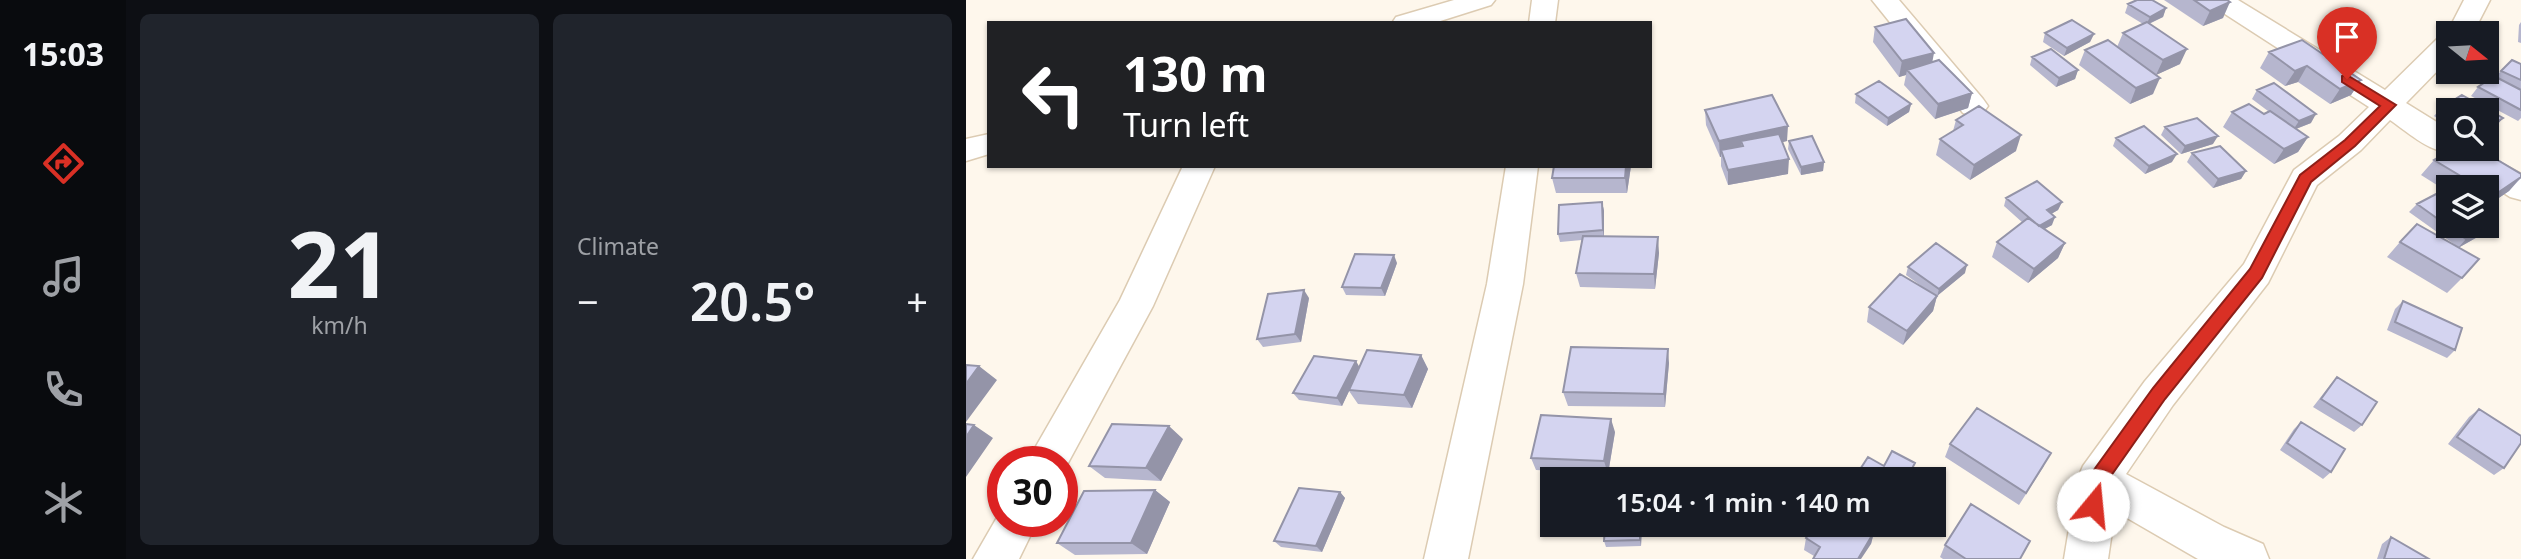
<!DOCTYPE html>
<meta charset="utf-8">
<style>
:root{--surface:#171b24;--page:#20242c;--text:#f1f3f6;--muted:#9ea1a6;--accent:#d93025}
body{margin:0;font-family:"Noto Sans",sans-serif;background:var(--page);color:var(--text);height:100vh;display:flex;flex-direction:column;font-size:26px;white-space:nowrap}
*{box-sizing:border-box;margin:0}
p{font-size:23px;color:var(--muted)}
.icon{flex:none;width:38px;height:38px;fill:none;stroke:currentColor;stroke-width:2;stroke-linecap:round;stroke-linejoin:round}
.map{position:relative;flex:1;overflow:hidden}
.details{display:flex;flex-direction:column;gap:14px;padding:14px;background:#0d0f14;width:840px}
.details>*{flex:none}
.hud{position:absolute;left:21px;top:21px;width:665px;height:147px;border-radius:0px;box-shadow:0 2px 5px #0004;background:#202124;color:#fff;overflow:hidden}
.needle{width:46px;rotate:108deg}
.buttons{position:absolute;left:1470px;top:21px;display:grid;gap:14px}
.buttons a{display:grid;place-items:center;width:63px;height:63px;border-radius:0px;background:var(--surface);box-shadow:0 2px 5px #0004;font-size:35px}
.speed{position:absolute;left:21px;top:446px;display:flex;gap:14px;font-size:35px;font-weight:700;text-align:center}
.speed>*{display:grid;place-content:center;width:91px;height:91px;border-radius:50%;background:var(--surface);box-shadow:0 2px 5px #0004;line-height:1}
.speed .limit{border:10px solid #d22;background:#fff;color:#111}
.pin{position:absolute;display:grid;place-items:center;width:60px;height:60px;color:#fff;margin:-72px -30px;border-radius:50% 50% 50% 0;rotate:-45deg;box-shadow:0 0 7px #0007}
.pin .icon{rotate:45deg}
.me{position:absolute;width:77px;margin:-38px;rotate:17deg;stroke-linejoin:round;filter:drop-shadow(0 0 5px #0008)}
.turn{display:flex;align-items:center;gap:24px;height:147px;padding:0 21px;font-size:32px}
.turn .icon{width:91px;height:91px;stroke-width:2.5}
.turn b{display:block;font-size:49px;line-height:60px}
.big{font-size:52px;font-weight:600;line-height:1.1}
.details .card{flex:1;display:flex;flex-direction:column;justify-content:center;gap:10px;min-width:0;padding:0 24px;border-radius:10px;background:var(--page)}
.details .dial{align-items:center;gap:0}
.dial b{font-size:91px;line-height:1}
.heat{display:flex;justify-content:space-between;align-items:center;font-size:38px;direction:ltr}
.details .tiles{flex:1;display:grid;gap:14px;grid-template-columns:repeat(2,1fr)}
.trip{position:absolute;left:574px;top:467px;width:406px;height:70px;border-radius:0px;background:var(--surface);box-shadow:0 2px 5px #0004;font-weight:600;line-height:70px;text-align:center}
main{display:flex;flex:1;min-height:0}
.menu{display:flex;flex-direction:column;width:126px;justify-content:space-around;align-items:center;background:#090b0e;color:var(--muted)}
.menu .icon{width:49px;height:49px}
.menu .on{color:var(--accent)}
.menu b{font-size:32px;color:var(--text)}
.map>svg:first-child{display:block}
.lines{fill:none;stroke-linecap:round;stroke-linejoin:round}
.minor-casing{stroke:#dccbb2;stroke-width:3}
.minor{fill:#fff;fill-rule:evenodd}
.wall{fill:#b6b6ce}
.shaded-wall{fill:#9494a8}
.building{fill:#d4d4f0;stroke:#9494a8;stroke-width:2}
.route{fill:#d93025;stroke:#8d1f18;stroke-width:2}
</style>
<main>
<nav class="menu">
<b>15:03</b>
<svg class="icon on" aria-label="directions" viewBox="0 0 24 24"><path d="M12 3l9 9-9 9-9-9zM9 14v-3h6M13 9l2 2-2 2"/></svg>
<svg class="icon" aria-label="music" viewBox="0 0 24 24"><path d="M9 18V5l10-2v13"/><circle cx="6" cy="18" r="3"/><circle cx="16" cy="16" r="3"/></svg>
<svg class="icon" aria-label="phone" viewBox="0 0 24 24"><path d="M5 4h4l2 5-3 2q2 4 5 5l2-3 5 2v4C11 20 4 13 5 4z"/></svg>
<svg class="icon" aria-label="climate" viewBox="0 0 24 24"><path d="M12 3v18M4 7l16 10M4 17L20 7"/></svg>
</nav>
<section class="details">
<div class="tiles">
<div class="card dial"><b>21</b><p>km/h</p></div>
<div class="card"><p>Climate</p>
<div class="heat"><a>−</a><b class="big">20.5°</b><a>+</a></div>
</div>
</div>
</section>
<div class="map">
<svg width="1555" height="559" viewBox="0 0 1555 559">
<rect width="100%" height="100%" fill="#fef7ec"/>
<g class="lines">
<g class="minor-casing">
<path id="minor" d="M488 0H529L525 5 468 23H426L430 17Z
M566 0H592L589 23H563Z
M906 0H933L1017 99 1022 106 1017 113 1007 116 997 113Z
M1241 0H1272L1419 90 1472 38 1482 36V60L1440 103 1482 129V149H1494C1472 161 1442 132 1424 120L1395 150 1351 185 1302 283 1207 405 1160 474 1258 527 1297 544 1303 559H1232L1149 511 1142 559H1098L1111 480 1117 466 1179 381 1278 264 1328 170 1373 136 1403 107 1245 5Z
M1498 0H1524L1507 33 1482 35 1481 33Z
M23 134V154L0 161V139Z
M1509 149 1555 174V200L1544 197 1498 168 1493 160 1498 152Z
M217 166H249L187 306 96 474V462H61L154 300Z
M540 166H572L557 284 502 559H458L521 284Z
M37 507V522H71L53 559H7Z"/>
</g>
<use href="#minor" class="minor"/>
</g>
<path class="wall" d="M1198 0H1261L1257 18 1237 26Z
M1162 4 1200 8 1197 17 1183 24 1214 64 1190 75 1187 94 1164 104 1113 65 1119 50 1151 47 1157 33 1177 24 1159 13Z
M1555 22V43L1552 42 1553 25Z
M909 27 967 62 1006 93 1002 108 969 119 938 85 940 75 933 77 907 42Z
M1079 33 1128 34 1124 42 1098 56 1077 42Z
M1303 52 1395 80 1385 95 1364 104 1332 82 1319 86 1294 68Z
M1066 57 1112 70 1109 79 1090 87 1064 65Z
M1555 64V118L1552 121 1505 96 1512 87 1529 77 1535 71Z
M1291 90 1345 123 1330 129 1342 137 1332 152 1308 164 1257 127 1266 112 1298 114 1302 111 1286 99Z
M890 94 945 104 943 112 921 126 889 103Z
M1496 95 1537 118 1530 126 1521 132V110H1482V125L1468 116 1475 108Z
M739 110 821 141 816 142 822 174 762 185 755 166V157H754L740 125Z
M990 120 1050 151 1004 180 970 155 974 139 987 131Z
M1199 127 1247 144 1215 154 1195 135Z
M1150 138 1206 162 1179 174 1147 146Z
M823 141 858 162 857 171 835 175 822 149Z
M1226 153 1280 171 1275 179 1247 188 1221 162Z
M1468 160 1555 174V178L1543 191 1521 206V187H1482V192L1455 175Z
M588 166H665L661 193H590L586 178Z
M1040 198 1096 202 1092 210 1085 214 1086 225 1078 229 1099 243 1092 258 1062 283 1026 257 1031 242 1057 223 1038 206Z
M636 202 638 211V237L693 253 689 289 614 287 610 273 616 240 594 242 592 234Z
M1451 204 1523 227 1515 235 1492 248 1496 278 1481 293 1421 257 1434 242 1492 247 1443 212Z
M431 263 419 296 380 295 376 287Z
M942 267 999 273 971 296 967 311 937 345 901 322 903 307 958 288 940 275Z
M343 298 335 342 297 347 291 339Z
M1437 301 1489 350 1481 358 1421 330 1429 309Z
M455 355 462 369 446 408 392 404 383 391 376 406 333 400 327 393 393 367Z
M703 363 699 407 602 406 597 392Z
M1371 377 1396 425 1388 432 1347 407 1364 385Z
M1513 409 1538 468 1528 475 1482 444 1503 417Z
M1335 422 1365 472 1357 479 1314 450 1328 429Z
M649 432 642 474 570 470 565 458Z
M217 439 195 481 139 478 123 466Z
M984 444 1078 466 1053 505 979 457Z
M949 463 942 480H890L891 474 918 466Z
M189 490 204 502 181 554 109 555 91 543Z
M374 492 379 498 356 552 315 547 308 541Z
M676 525 675 546 640 547 638 541Z
M865 529 908 532 905 544 848 556 838 550 840 538Z
M1425 537 1463 559H1411L1416 544Z
M979 545 1054 559H977L974 557Z"/>
<path class="shaded-wall" d="M1264 2 1257 18 1237 26 1244 11Z
M1200 8 1197 17 1180 25 1184 17Z
M1128 34 1124 42 1098 56 1101 48Z
M1221 49 1214 64 1190 75 1197 60Z
M968 53 965 69 941 70 940 75 933 77 936 61Z
M1341 66 1332 82 1319 86 1329 71Z
M1112 70 1109 79 1090 87 1093 78Z
M1194 78 1187 94 1164 104 1170 88Z
M1395 80 1385 95 1364 104 1374 89Z
M1006 93 1002 108 969 119 972 104Z
M945 104 943 112 921 126 922 118Z
M1350 114 1345 123 1327 130 1333 121Z
M1537 118 1530 126 1521 132V128Z
M822 126 821 141 777 152 775 141V152L755 150V157H754L753 141Z
M1055 135 1050 151 1004 180 1008 165Z
M1252 136 1247 144 1215 154 1219 146Z
M1342 137 1332 152 1308 164 1318 149Z
M1211 154 1206 162 1179 174 1183 166Z
M823 159 822 174 762 185V170Z
M858 162 857 171 835 175V167Z
M660 166H665L661 193 659 178Z
M1280 171 1275 179 1247 188 1252 179Z
M1555 177 1543 191 1521 206V203L1527 196Z
M636 202 638 211V239L637 230Z
M1096 202 1092 210 1078 218 1081 210Z
M1089 217 1086 225 1070 234 1073 226Z
M1523 227 1515 235 1492 248 1500 239Z
M692 237 693 253 689 289 688 274Z
M1099 243 1092 258 1062 283 1068 269Z
M428 255 431 263 419 296 415 288Z
M1001 265 999 273 971 296 967 311 937 345 941 331 971 297 973 289Z
M338 290 343 298 335 342 329 334Z
M702 349 703 363 699 407 698 394Z
M455 355 462 369 446 408 438 395Z
M390 361 394 368 376 406 371 398Z
M13 366 31 380 0 422V384Z
M645 419 649 432 642 474 638 461Z
M8 425 27 438 0 477V437Z
M203 426 217 439 195 481 180 468Z
M189 490 204 502 181 554 165 543Z
M374 492 379 498 356 552 350 546Z
M674 525H676L675 546 674 540Z
M908 532 905 544 895 559H892Z"/>
<path class="building" d="M1171 0H1186L1200 8 1184 17 1162 4Z
M1228 0H1261L1264 2 1244 11Z
M940 19 968 53 936 61 909 27Z
M1106 20 1128 34 1101 48 1079 33Z
M1181 22 1221 49 1197 60 1157 33Z
M1142 40 1194 78 1170 88 1119 50Z
M1336 40 1395 80 1374 89 1341 66 1329 71 1303 52Z
M1085 49 1112 70 1093 78 1066 57Z
M973 60 1006 93 972 104 941 70Z
M1546 60 1555 64V80L1535 71Z
M1528 76 1555 90V110L1512 87Z
M913 81 945 104 922 118 890 94Z
M1308 83 1350 114 1333 121 1291 90Z
M806 95 822 126 753 141 739 110Z
M1496 95 1537 118 1521 128V110H1482V112L1475 108Z
M1283 104 1298 114 1304 111 1342 137 1318 149 1266 112Z
M1013 106 1055 135 1008 165 974 139 997 125 990 120Z
M1231 118 1252 136 1219 146 1199 127Z
M1178 126 1211 154 1183 166 1150 138Z
M813 134 823 159 762 170 755 150 777 146 775 141Z
M846 136 858 162 835 167 823 141Z
M1254 146 1280 171 1252 179 1226 153Z
M1486 149H1513L1555 174V177L1527 196 1521 192V187H1513L1468 160Z
M588 166H660L659 178H586Z
M1071 181 1096 202 1081 210 1089 217 1073 226 1040 198Z
M1474 192 1482 198V226L1521 225 1523 227 1500 239 1451 204Z
M636 202 637 230 592 234 593 205Z
M1062 218 1099 243 1068 269 1031 242Z
M1451 224 1513 259 1496 278 1434 242Z
M617 236 692 237 688 274 610 273Z
M970 243 1001 265 973 289 942 267Z
M389 254 428 255 415 288 376 287Z
M934 274 971 296 941 331 903 307Z
M338 290 329 334 291 339 302 294Z
M1437 301 1496 328 1489 350 1429 322Z
M605 347 702 349 698 394 597 392Z
M401 350 455 355 438 395 383 390Z
M348 356 390 361 371 398 327 393Z
M0 365 13 366 0 384Z
M1371 377 1411 402 1396 425 1355 399Z
M1011 408 1085 453 1060 493 984 444Z
M1513 409 1555 436V443L1538 468 1491 437Z
M575 415 645 419 638 461 565 458Z
M1335 422 1379 449 1365 472 1321 443Z
M0 424 8 425 0 437Z
M146 424 203 426 180 468 123 466Z
M926 451 949 463 940 480H901L891 474 902 457 918 466Z
M333 488 374 492 350 546 308 541Z
M189 490 165 543H91L118 491Z
M1005 504 1064 541 1054 559H1000L979 545Z
M639 525H674V540L638 541Z
M849 525H858L865 529 867 525H896L908 532 892 559H847L854 547 840 538Z
M1425 537 1463 559H1418Z"/>
<path class="route" d="M1381 75 1430 105 1389 146 1345 182 1296 278 1199 399 1140 483 1134 512 1127 514 1120 512 1117 505 1125 474 1187 388 1284 269 1334 175 1379 140 1414 106 1376 82V76Z"/>
</svg>
<div class="buttons">
<a><svg class="needle" viewBox="-14 -14 28 28"><path d="M0-13l5 13h-10z" fill="#e53935"/><path d="M0 13l5-13h-10z" fill="#9ea1a6"/></svg></a>
<a><svg class="icon" aria-label="search" viewBox="0 0 24 24"><circle cx="10" cy="10" r="6"/><path d="M15 15l6 6"/></svg></a>
<a><svg class="icon" aria-label="layers" viewBox="0 0 24 24"><path d="M12 4l9 5-9 5-9-5zM3 14l9 5 9-5"/></svg></a>
</div>
<div class="speed"><div class="limit">30</div></div>
<div class="pin" style="left:1381px;top:79px;background:#d93025"><svg class="icon" aria-label="arrive" viewBox="0 0 24 24"><path d="M6 21V4h12l-3 4 3 4H6"/></svg></div>
<svg class="me" style="left:1127px;top:505px" viewBox="-20 -20 40 40"><circle r="19" fill="#fff"/><path d="M0-13L10 11 0 6-10 11z" fill="#d93025"/></svg>
<div class="trip">15:04 · 1 min · 140 m</div>
<div class="hud">
<div class="turn"><svg class="icon" aria-label="left" viewBox="0 0 24 24"><path d="M17 20v-9H6M10 6l-5 5 5 5"/></svg><div><b>130 m</b>Turn left</div></div>
</div>
</div>
</main>
